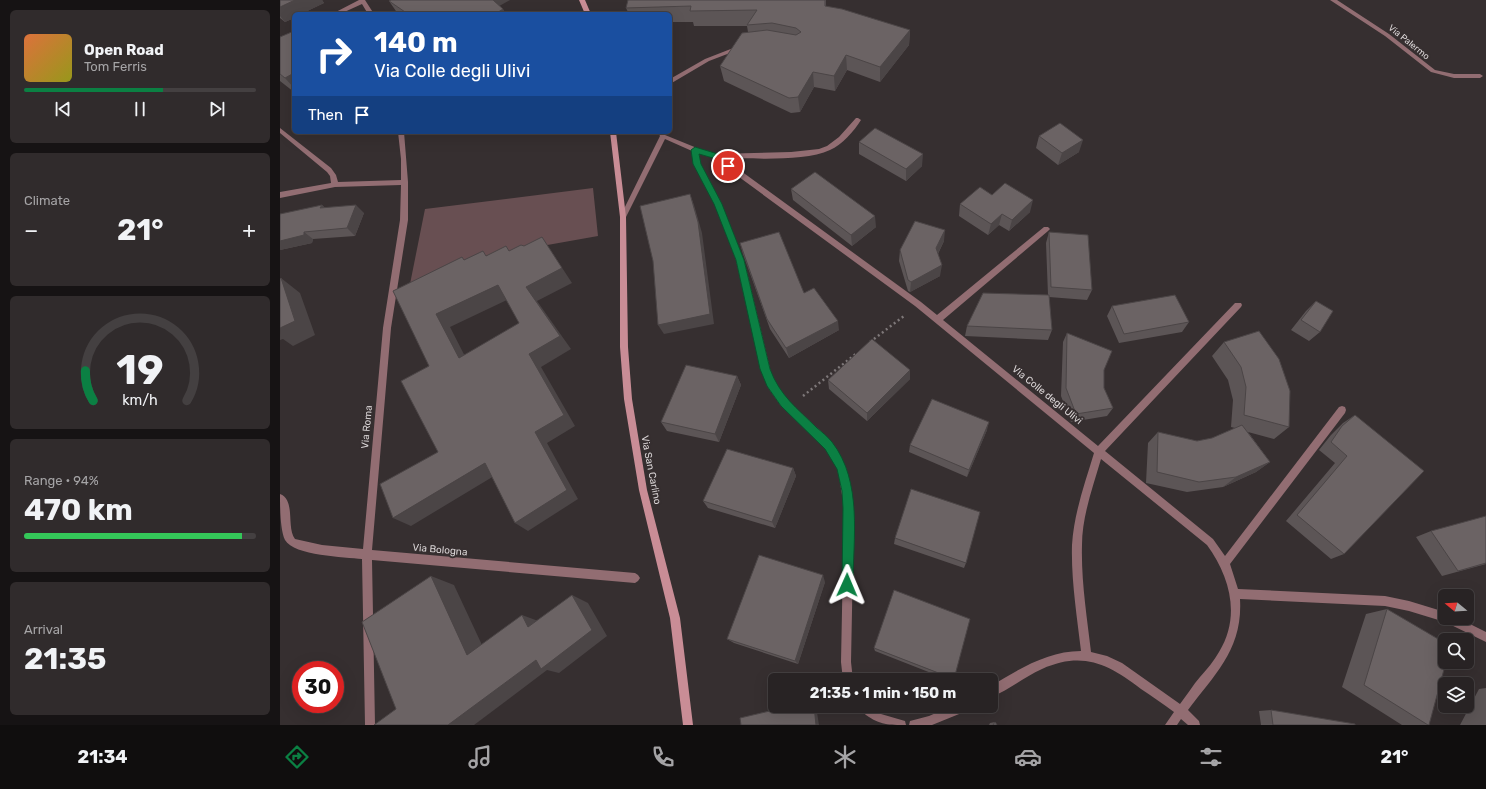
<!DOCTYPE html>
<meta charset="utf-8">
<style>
:root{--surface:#282324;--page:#302b2c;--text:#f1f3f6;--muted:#a5a4a6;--line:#444041;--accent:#0b8043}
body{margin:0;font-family:Rubik,sans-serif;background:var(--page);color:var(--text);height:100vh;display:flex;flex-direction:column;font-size:15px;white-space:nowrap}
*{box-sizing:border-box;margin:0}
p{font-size:13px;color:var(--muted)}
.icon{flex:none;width:22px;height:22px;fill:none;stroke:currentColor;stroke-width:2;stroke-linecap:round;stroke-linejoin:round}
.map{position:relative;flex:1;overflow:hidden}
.panel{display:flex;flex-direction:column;gap:10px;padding:10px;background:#161314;width:280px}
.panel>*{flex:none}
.guide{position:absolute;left:12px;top:12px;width:380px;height:122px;border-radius:6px;box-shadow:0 4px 16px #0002,0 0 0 1px var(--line);background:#1a4fa0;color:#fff;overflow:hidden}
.needle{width:26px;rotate:288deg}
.tools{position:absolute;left:1158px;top:589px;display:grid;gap:8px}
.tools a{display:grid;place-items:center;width:36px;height:36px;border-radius:6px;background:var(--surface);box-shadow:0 4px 16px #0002,0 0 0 1px var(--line);font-size:20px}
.speed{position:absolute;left:12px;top:661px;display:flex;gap:8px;font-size:20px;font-weight:700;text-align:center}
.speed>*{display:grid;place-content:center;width:52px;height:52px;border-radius:50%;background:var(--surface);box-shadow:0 4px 16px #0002,0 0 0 1px var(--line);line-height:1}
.speed .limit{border:6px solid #d22;background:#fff;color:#111}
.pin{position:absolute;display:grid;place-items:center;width:34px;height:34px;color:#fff;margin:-17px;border:2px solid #fff;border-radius:50%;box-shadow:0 1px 4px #0007}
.me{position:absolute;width:44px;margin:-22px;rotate:1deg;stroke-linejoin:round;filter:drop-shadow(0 0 3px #0008)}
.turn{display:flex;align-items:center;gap:14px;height:84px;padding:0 16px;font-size:18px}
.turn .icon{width:52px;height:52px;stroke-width:2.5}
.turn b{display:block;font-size:28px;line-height:34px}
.then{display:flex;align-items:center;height:38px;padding:0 16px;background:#0003;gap:8px;font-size:15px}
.big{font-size:30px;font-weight:700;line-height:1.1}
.panel .widget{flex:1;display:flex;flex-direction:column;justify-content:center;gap:6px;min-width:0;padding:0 14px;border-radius:6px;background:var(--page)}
.panel .dial{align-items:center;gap:0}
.dial svg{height:104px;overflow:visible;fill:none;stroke:var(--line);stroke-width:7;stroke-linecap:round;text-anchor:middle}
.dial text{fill:var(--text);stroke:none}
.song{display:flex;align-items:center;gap:12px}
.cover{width:48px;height:48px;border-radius:6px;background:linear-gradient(135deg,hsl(20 70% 55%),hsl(60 70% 35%))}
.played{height:4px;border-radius:2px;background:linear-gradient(90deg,var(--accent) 60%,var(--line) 60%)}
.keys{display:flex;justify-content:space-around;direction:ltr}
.heat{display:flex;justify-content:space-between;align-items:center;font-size:22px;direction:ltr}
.charge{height:6px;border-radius:3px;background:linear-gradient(90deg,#34c759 94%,var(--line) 0)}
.trip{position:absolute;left:488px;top:673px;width:230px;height:40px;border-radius:6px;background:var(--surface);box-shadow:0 4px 16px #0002,0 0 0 1px var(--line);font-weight:700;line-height:40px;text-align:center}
.dock{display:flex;height:64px;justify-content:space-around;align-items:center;background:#100e0e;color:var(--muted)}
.dock .icon{width:28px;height:28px}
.dock .on{color:var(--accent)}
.dock b{font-size:18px;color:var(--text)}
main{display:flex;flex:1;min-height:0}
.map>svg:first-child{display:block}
.green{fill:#684f52}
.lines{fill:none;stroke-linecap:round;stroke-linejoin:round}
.path{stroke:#7e7879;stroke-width:2.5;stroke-dasharray:2 3;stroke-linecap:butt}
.street{fill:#926d72;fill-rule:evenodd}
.secondary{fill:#c98d96;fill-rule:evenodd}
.wall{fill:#5c5556}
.shaded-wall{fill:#4b4546}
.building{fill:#6b6364;stroke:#4b4546;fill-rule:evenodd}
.route{fill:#0b8043;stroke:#07532c}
.labels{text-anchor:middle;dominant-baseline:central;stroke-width:4;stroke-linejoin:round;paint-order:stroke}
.far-street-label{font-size:9px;fill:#dad5d6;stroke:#362f30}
.street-label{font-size:10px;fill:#dad5d6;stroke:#362f30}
</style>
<main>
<section class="panel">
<div class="widget">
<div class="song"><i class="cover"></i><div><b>Open Road</b><p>Tom Ferris</p></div></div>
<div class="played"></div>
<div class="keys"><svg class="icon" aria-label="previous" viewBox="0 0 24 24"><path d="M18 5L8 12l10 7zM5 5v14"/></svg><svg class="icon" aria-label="pause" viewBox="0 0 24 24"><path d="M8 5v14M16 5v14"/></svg><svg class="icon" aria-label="next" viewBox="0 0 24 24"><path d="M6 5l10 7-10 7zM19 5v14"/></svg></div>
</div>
<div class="widget"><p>Climate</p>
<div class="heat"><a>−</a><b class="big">21°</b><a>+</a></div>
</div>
<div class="widget dial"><svg viewBox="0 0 100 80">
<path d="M14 69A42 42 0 1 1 86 69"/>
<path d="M14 69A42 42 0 0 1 8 46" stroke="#0b8043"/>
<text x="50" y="56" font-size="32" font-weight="700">19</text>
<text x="50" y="72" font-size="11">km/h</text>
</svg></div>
<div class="widget"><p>Range · 94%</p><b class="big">470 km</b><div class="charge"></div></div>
<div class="widget"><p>Arrival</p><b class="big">21:35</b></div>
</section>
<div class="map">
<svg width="1206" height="725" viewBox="0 0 1206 725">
<rect width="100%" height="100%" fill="#362f30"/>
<path class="green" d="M313 188 318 236 205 256 128 294 145 209Z"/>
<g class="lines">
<path class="path" d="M590 342 624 316
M523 396 577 353"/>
<path class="street" d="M79 0H85L94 14H88L82 4 60 14H52Z
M1050 0H1057L1109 34 1155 70 1174 74H1200L1203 76 1200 78H1174L1151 72 1105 36Z
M461 45 463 46V48L429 61 390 84V79L425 59Z
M576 118H578L581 120C574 131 562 145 550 150 524 162 472 158 443 158L641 302 657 315 764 227H768L770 229 768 231 663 320 818 446 955 303H961L962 305 961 307 825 451 933 539 945 556 1059 407 1062 406 1065 407 1066 410 1065 413 950 564 958 589 1105 596 1129 601 1165 612V618H1178L1206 632V642L1165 622 1129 611 1105 606 960 599C963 649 935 674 908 710L919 721 920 725H908L901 719 897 725H885L894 712C883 704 872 696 861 689 828 664 803 651 762 669 744 677 729 690 711 697V686C739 669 768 651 801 651 797 616 791 580 792 545 794 513 805 483 814 453L635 306 433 158 419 153 420 164 441 204 464 260 492 377 495 384 507 400 545 435 555 447 566 468 574 508 571 662 573 680H563L561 662 564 508 558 469 549 453 539 441 501 406 489 389 484 377 456 260 435 204 414 164 412 151 385 139 345 219 343 220 340 217 380 136 378 132H384L385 135 417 148 435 154 511 152 539 149 547 146 559 137ZM821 459 927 545C950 577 961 616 939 652 934 661 927 669 920 677 913 685 907 695 900 704L842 663 827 656 811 652C807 617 801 581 802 545 802 516 813 487 821 459Z
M0 128 51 168 56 175 58 182 121 180V159L118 132H124L128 182V220L111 328 92 550 355 573 358 575 360 578 358 581 355 583 92 560 95 725H85L82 559C65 557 14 556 5 540 0 530 0 505 0 494 16 500 6 527 15 539L42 545 83 549 103 328 120 220 121 185 55 187 0 198V192L51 183 50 176 47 172 0 133Z
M578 706H591L601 714 625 721 626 725C609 725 600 725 586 715 583 712 580 710 578 706Z
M672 706H690L689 710 652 725H629L630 721 649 716Z"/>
<path class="secondary" d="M299 0H305L311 14H305Z
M330 132H336L346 217 348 347 352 399 367 490 400 618 413 725H403L390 618 359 490 344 399 340 347V217Z"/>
</g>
<path class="wall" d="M0 0H42L44 3 21 14H14V18L5 22 0 18Z
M546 0V6L630 30 629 45 600 82 567 70 555 91 534 87 520 112 511 113 444 81 440 66 468 32 467 26H414L413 22H390V14H349L346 8Z
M109 1 219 6 223 9 225 14H118Z
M14 31V92L0 81V37Z
M759 136 799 152 778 165 756 148Z
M579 142 642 166 626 181 579 154Z
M511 189 596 227 572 246 513 200Z
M712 195 750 212 729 231 719 225 708 235 679 216 680 204Z
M42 205 45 208 84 213 75 236 33 239 32 243 0 250Z
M769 232 812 290 807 300 769 297 772 330 768 340 685 336 687 326 768 295 766 243Z
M664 241 658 254 660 276 630 292 628 291 619 261 620 250Z
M460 243 524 293 559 330 509 358 490 329 463 254Z
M1036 301 1040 332 1029 341 1011 330 1026 311Z
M832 306 909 322 902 332 839 343 827 316Z
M787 333 824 370V388L833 408 827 416 791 422 781 396 783 342Z
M944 342 1009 427 994 439 968 432 990 462 976 472 943 487 907 492 866 483 868 443 878 432 917 441 932 438 955 428 951 427 953 400 948 380 932 356Z
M630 370V379L587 421 549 389 548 380Z
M457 376 461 385 439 442 387 431 381 422Z
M1075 415 1064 554 1051 559 1006 521 1055 463 1039 450 1051 435 1063 423Z
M707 430 687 477 629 452 630 445Z
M513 468 516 476 495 528 428 508 423 501Z
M1151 531 1206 564 1162 576 1136 537Z
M615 538 686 563 684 568 614 544Z
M545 582 518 664 454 643 447 639Z
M1107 609 1149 725H1122L1062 687 1086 614Z
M594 648 674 679 673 680H669L595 651Z
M1206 688V725H1180L1199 689Z
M991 710 1075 725H981L979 711Z
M715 722 717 725H709L710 723Z"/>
<path class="shaded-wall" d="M15 0H42L44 3 21 14H14V18L5 22 0 16V7Z
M210 0H230L214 9Z
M223 9 225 14H215Z
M630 30 629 45 600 82V67Z
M566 55 567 70 555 91 554 76Z
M533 72 534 87 520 112 518 97Z
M14 73V88L5 78Z
M803 140 799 152 778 165 782 153Z
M643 154 642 166 626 181V169Z
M410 194 414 205 422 233 434 324 384 334 378 325Z
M753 200 750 212 729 231 732 220Z
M42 205 50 213 40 208Z
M76 205 84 213 75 236 67 228Z
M722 214 719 225 708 235 711 224Z
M595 216 596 227 572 246 571 235Z
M665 230 664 241 655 259 656 248Z
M24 232 33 239 32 243 0 250V241Z
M262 237 292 283 257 301 291 349 261 367 295 426 267 443 298 499 248 531 235 523 255 432 249 354 246 287Z
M662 265 660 276 630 292 631 282Z
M1 278 20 293 35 335 13 346 3 339 0 340Z
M218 285 229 299 170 327 192 370 179 358 156 314Z
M558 321 559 330 509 358 506 348Z
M630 370V379L587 421V413Z
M457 376 461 385 439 442 435 434Z
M709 422 707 430 687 477 689 470Z
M990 462 976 472 943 487 956 477Z
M205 463 219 473 131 526 113 518Z
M513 468 516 476 495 528 492 522Z
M543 575 545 582 518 664 515 661Z
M151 576 174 585 209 660 187 655Z
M292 595 308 603 327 636 279 673 267 670 194 725H168Z
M242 615 261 622 248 627Z
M534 706H536L539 725H536Z"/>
<path class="building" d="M0 0H15L0 7Z
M111 0H213L223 9 215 14H128L109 1Z
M348 0H545V6L562 9 630 30 600 67 566 55 554 76 533 72 518 97 509 98 440 66 462 33 487 30 516 35 521 32 516 28 492 23 467 25 477 10 410 11 411 6 346 8Z
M14 31V73L5 78 0 74V37Z
M780 123 803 140 782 153 759 136Z
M595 128 643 154 626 169 579 142Z
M535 172 595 216 571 235 511 189Z
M725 183 753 200 732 220 722 214 711 224 680 204 700 187 712 195Z
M410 194 418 222 430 314 378 325 373 261 360 206Z
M42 205 40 208 76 205 67 228 24 232V235L0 241V214Z
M635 221 665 230 656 248 662 265 631 282 628 280 620 250Z
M499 232 524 293 534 288 558 321 506 348 487 319 460 243Z
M769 232 808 235 812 290 771 287Z
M262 237 282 268 246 287 280 336 249 354 284 415 255 432 287 490 235 523 205 463 113 518 100 484 158 452 121 381 149 366 113 291 182 257 184 260 203 251 206 256 226 246 229 251 241 245 244 246ZM218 285 239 323 179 358 156 314Z
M1 278 15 321 0 328V279Z
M703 293 769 295 772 330 687 326Z
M895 295 909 322 844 334 832 306Z
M1036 301 1053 311 1040 332 1021 320Z
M979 331 999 359 1010 391 1009 427 964 415 966 387 961 367 944 342Z
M787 333 832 351 824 370V388L833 408 796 414 786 388Z
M592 339 630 370 587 413 548 380Z
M406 365 457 376 435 434 381 422Z
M652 399 709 422 689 470 630 445Z
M1075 415 1144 471 1064 554 1017 515 1067 456 1051 442 1062 426Z
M962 425 990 462 956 477 919 482 877 472 878 432 917 441 932 438Z
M447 449 513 468 492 522 423 501Z
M631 489 700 512 686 563 615 538Z
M1206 516V563L1178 571 1151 531Z
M479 555 543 575 515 661 447 639Z
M151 576 187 655 242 615 248 627 292 595 312 630 261 669 256 660 168 725H94L116 709 82 622Z
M614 590 690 619 674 679 594 648Z
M1107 609 1165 643 1166 662 1149 725H1148L1084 685Z
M511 706H534L536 725H461L460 718Z
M991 710 1075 724V725H993Z
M715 722 717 725H713Z"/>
<path class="route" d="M415 147 438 154 452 166 451 167H445L433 158 419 154 421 164 442 204 464 260 490 369C500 396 517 408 537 428 542 432 548 437 552 442 583 482 573 539 573 585L571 589 567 591 563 589 562 585 563 508 562 491 557 469 545 449 501 406 487 386 480 369 456 260 434 204 413 164 411 150Z"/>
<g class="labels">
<g class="far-street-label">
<text transform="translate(1129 42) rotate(39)">Via Palermo</text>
</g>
<g class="street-label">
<text transform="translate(767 395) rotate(39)">Via Colle degli Ulivi</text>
<text transform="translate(87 427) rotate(-85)">Via Roma</text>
<text transform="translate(371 470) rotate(79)">Via San Carlino</text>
<text transform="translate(160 550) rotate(5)">Via Bologna</text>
</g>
</g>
</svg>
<div class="tools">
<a><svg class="needle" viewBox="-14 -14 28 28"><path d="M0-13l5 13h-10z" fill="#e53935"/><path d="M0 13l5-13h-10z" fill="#a5a4a6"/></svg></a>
<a><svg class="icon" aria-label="search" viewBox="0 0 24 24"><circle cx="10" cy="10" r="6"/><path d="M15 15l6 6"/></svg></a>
<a><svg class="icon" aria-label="layers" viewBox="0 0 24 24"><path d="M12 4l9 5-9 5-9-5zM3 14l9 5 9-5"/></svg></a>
</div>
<div class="speed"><div class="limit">30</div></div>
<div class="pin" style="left:448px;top:166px;background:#d93025"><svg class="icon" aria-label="arrive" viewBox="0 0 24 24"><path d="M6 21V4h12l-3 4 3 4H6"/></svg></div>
<svg class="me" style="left:567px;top:585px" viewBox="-20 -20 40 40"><path d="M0-17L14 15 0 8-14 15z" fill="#0b8043" stroke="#fff" stroke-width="4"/></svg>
<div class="trip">21:35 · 1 min · 150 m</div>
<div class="guide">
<div class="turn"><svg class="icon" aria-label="right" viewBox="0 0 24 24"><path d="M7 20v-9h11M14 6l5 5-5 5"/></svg><div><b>140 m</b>Via Colle degli Ulivi</div></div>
<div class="then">Then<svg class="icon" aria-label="arrive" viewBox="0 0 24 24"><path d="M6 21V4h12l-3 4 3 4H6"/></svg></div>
</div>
</div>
</main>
<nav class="dock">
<b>21:34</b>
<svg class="icon on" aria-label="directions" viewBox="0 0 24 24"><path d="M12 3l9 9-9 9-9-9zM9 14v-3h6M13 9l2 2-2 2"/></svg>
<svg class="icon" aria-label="music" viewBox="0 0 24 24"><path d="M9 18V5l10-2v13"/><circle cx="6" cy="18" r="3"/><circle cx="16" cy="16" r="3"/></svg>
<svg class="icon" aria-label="phone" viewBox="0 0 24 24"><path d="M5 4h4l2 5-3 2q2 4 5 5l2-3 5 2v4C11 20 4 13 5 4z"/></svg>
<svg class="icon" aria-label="climate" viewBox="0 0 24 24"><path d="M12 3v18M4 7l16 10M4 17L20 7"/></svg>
<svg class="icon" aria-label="car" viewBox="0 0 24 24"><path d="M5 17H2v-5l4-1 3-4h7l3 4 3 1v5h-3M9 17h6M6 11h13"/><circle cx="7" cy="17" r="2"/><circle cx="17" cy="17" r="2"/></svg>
<svg class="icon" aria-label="filters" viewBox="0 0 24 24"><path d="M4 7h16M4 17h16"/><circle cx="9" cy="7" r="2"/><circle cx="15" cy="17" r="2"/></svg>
<b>21°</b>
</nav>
